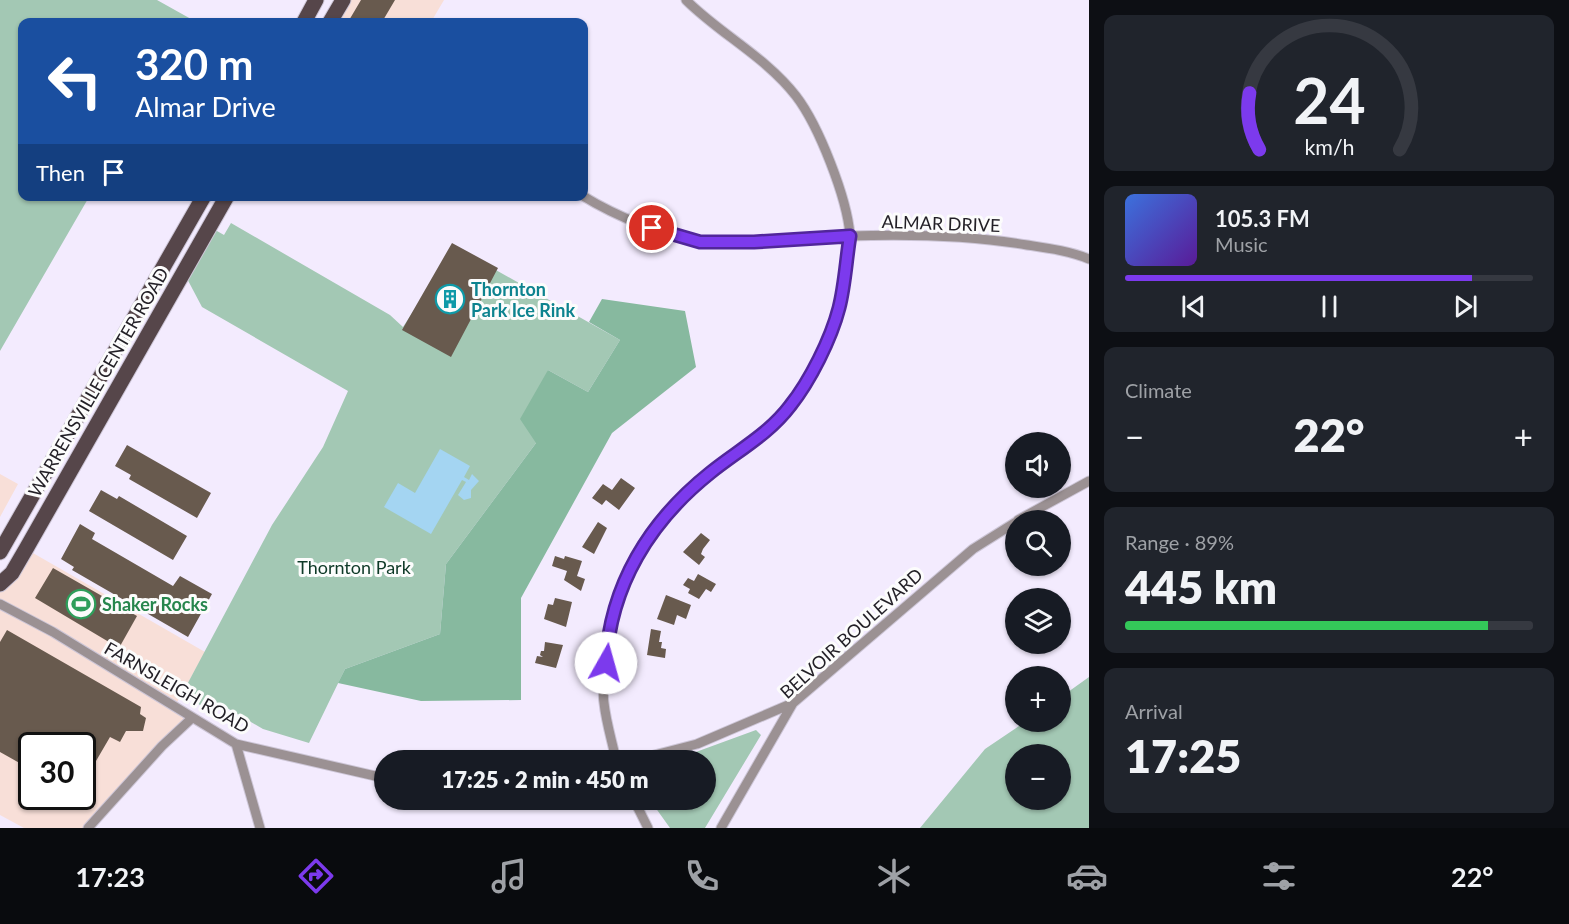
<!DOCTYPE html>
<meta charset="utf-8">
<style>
:root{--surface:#171b24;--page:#20242c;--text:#f1f3f6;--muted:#9ea1a6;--line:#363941;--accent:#7c3aed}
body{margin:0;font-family:Lato,sans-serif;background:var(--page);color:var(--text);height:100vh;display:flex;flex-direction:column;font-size:22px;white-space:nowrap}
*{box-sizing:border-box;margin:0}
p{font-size:20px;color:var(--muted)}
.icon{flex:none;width:33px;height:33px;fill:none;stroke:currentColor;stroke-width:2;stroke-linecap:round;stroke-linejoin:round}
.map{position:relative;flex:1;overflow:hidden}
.panel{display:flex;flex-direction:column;gap:15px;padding:15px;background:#0d0f14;width:480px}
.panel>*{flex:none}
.hud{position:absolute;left:18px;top:18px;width:570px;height:183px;border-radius:12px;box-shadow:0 2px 4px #0004;background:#1a4fa0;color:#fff;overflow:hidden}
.tools{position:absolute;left:1005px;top:432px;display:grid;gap:12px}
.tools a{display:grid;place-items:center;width:66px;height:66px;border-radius:50%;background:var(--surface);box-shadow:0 2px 4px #0004;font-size:30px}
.speed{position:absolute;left:18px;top:732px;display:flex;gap:12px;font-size:30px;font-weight:700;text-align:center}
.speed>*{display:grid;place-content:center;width:78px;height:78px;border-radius:50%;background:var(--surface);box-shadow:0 2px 4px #0004;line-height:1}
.speed .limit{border:3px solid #111;border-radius:9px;background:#fff;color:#111}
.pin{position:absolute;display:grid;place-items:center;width:51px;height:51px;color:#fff;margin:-26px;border:3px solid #fff;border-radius:50%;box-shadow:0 2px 6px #0007}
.me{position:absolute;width:66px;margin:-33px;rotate:7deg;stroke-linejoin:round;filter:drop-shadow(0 0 4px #0008)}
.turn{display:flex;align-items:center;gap:21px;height:126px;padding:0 18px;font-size:27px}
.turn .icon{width:78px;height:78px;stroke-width:2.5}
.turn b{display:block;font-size:42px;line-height:51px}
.then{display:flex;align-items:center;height:57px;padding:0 18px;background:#0003;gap:12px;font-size:22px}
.big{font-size:45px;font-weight:800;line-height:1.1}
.panel .tile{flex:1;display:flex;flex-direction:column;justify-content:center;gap:9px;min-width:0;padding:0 21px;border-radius:12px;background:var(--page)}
.panel .dial{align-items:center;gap:0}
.dial svg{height:156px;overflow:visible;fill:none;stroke:var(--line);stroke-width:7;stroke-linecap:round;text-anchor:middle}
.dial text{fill:var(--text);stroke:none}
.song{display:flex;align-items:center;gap:18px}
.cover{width:72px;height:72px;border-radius:9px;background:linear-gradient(135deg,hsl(220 70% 55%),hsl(270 70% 35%))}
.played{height:6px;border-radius:3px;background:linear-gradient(90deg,var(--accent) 85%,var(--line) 85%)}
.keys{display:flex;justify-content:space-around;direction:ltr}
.heat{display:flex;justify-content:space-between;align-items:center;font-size:33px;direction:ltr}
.charge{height:9px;border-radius:4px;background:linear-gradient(90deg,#34c759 89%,var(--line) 0)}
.trip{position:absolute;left:374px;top:750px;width:342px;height:60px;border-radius:30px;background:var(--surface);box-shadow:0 2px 4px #0004;font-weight:800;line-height:60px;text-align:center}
.menu{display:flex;height:96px;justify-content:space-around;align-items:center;background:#090b0e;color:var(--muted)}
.menu .icon{width:42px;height:42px}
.menu .active{color:var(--accent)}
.menu b{font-size:27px;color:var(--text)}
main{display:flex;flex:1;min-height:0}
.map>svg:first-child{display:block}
.commercial{fill:#f8dfd8;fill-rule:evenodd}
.green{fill:#a3c8b4;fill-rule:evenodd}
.forest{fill:#87b99f}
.water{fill:#a4d5f2}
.building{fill:#685a4e}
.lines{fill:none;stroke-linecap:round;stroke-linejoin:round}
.minor-casing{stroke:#cdc6d7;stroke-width:11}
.primary-casing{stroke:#cdc6d7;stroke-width:17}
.minor{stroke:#9b9193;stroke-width:9}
.primary{stroke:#56464a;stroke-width:15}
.route-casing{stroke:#51269a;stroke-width:15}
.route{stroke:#7c3aed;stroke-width:10}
.labels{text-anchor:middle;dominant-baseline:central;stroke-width:6;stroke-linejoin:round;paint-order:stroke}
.street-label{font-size:18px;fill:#221f26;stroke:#fcfcfc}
.culture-label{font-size:18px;font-weight:bold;fill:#0d838f;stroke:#fcfcfc;text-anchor:start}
.park-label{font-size:18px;fill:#0e3927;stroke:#fcfcfc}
.leisure-label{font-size:18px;font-weight:bold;fill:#27864d;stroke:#fcfcfc;text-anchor:start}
</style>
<main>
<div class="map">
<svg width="1089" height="828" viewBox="0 0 1089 828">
<rect width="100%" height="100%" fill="#f3ebfe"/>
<path class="commercial" d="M343 0H444L431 22H330Z
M0 474 18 484 0 517Z
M26 549 205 652 175 706 192 718 88 828H24L0 815V586ZM32 746H82V796H32Z"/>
<path class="green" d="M0 0H157L191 19 189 22H22V196L89 197 0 351Z
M231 223 390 315 403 327 455 247 620 340 588 392 548 370 536 443 446 564 440 634 345 669 309 743 263 729 222 705H200L182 694 272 525 323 447 348 391 202 307 183 271 210 227 224 235Z
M1089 677V828H920L985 749 1025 722H1060L1061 697ZM1016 754H1060V800H1016Z
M756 730 761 735 705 828H670L650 800H705V760H674Z"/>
<path class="forest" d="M602 299 685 311 696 367 612 433 521 598V700L421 701 338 683 345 669 440 634 446 564 536 443 520 419 548 370 588 392 620 340 589 322Z"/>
<path class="water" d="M440 449 470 466 464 477 469 480 472 474 479 481 471 490V498L464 500 458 495 466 482 462 480 431 534 384 507 398 483 415 493Z"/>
<path class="building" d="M361 0H395L382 22H348Z
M452 243 498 268 451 357 402 330Z
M127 445 211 493 197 518 129 479 131 475 115 466Z
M621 478 635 488 619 510 606 500 602 505 592 498 603 484 612 490Z
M101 490 117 499 119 496 187 536 173 560 89 511Z
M598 522 607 528 594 554 582 547Z
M80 524 95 533 92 539 173 586 180 576 212 594 188 637 72 570 74 567 61 559Z
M701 533 710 540 703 549 701 554 705 557 699 565 683 552Z
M555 556 564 559 565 556 582 561 577 576 585 579 581 591 564 580 567 571 552 566Z
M53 568 137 616 119 648 35 598Z
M698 574 716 584 711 592 706 589 699 599 688 593 690 589 683 585 688 578 694 581Z
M666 595 691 605 686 619 677 615 674 625 657 619Z
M555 598 572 602 566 627 544 619 548 604 553 605Z
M651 629 661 631 659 642H662L661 648 666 649 665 658 647 655Z
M7 630 141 707 140 714 146 718 143 731H126L120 742 110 737 82 785V746H32V770L0 752V642Z
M545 642 563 645 556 668 535 663 537 656 543 657 540 655 541 651H544Z"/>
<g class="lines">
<g class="minor-casing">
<path id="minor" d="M583 196C612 214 669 239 702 242 751 245 800 238 849 236 908 234 968 235 1027 245 1047 248 1070 251 1089 259
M1018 520 1089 481
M0 604 53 632 236 744 384 778
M236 744 260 828
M616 760C612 741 606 722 604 703 602 692 605 681 605 671 608 620 622 571 652 530 683 488 721 470 759 438 796 407 828 355 839 308 842 295 843 280 845 267 847 257 850 245 850 235 847 198 819 126 796 96 766 57 720 34 686 0
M635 760 697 744 793 703
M634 800 648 828
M88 828 162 746 192 718
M721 828 793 703 973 549 1016 522"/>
</g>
<g class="primary-casing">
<path id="primary" d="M304 22 316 0
M330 22 343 0
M0 552 204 196
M0 584 12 573 26 549 227 196"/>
</g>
<use href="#minor" class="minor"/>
<use href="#primary" class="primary"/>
</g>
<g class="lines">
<g class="route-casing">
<path id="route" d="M606 663C610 585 650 521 710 473 737 451 768 435 790 406 810 381 831 339 839 308 845 285 846 260 850 236L754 242H700L652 228"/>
</g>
<use href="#route" class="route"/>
</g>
<defs>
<g id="building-ring" transform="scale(1.5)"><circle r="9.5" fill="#fcfcfc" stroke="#0f9aa8" stroke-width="1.5"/><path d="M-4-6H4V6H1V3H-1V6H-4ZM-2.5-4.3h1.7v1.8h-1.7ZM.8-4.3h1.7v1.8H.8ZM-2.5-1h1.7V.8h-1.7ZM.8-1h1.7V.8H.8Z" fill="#0f9aa8"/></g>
<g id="stadium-ring" transform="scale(1.5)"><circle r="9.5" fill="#fcfcfc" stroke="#2e9e5b" stroke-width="1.5"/><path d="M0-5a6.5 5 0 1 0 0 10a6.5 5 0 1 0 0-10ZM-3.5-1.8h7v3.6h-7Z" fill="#2e9e5b"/></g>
</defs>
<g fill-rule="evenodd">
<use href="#building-ring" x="450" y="299"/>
<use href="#stadium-ring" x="81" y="604"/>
</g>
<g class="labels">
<g class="street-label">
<text transform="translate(941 223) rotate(2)">ALMAR DRIVE</text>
<text transform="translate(98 382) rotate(-60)">WARRENSVILLE CENTER ROAD</text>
<text transform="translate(851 633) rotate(-42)">BELVOIR BOULEVARD</text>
<text transform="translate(177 687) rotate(30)">FARNSLEIGH ROAD</text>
</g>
<g class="culture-label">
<text x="471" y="289">Thornton<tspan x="471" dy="21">Park Ice Rink</tspan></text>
</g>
<g class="park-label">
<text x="354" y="567">Thornton Park</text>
</g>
<g class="leisure-label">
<text x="102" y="604">Shaker Rocks</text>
</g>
</g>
</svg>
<div class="tools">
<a><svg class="icon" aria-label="sound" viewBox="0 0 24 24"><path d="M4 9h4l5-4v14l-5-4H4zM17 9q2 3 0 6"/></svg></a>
<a><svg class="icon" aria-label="search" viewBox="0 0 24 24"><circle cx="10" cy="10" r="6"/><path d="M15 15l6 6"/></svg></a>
<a><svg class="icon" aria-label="layers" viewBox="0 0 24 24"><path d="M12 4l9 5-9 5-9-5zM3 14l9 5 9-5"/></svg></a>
<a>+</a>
<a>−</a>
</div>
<div class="speed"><div class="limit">30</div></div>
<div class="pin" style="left:652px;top:228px;background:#d93025"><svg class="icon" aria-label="arrive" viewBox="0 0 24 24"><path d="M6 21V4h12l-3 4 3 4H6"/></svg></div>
<svg class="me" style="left:606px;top:663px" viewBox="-20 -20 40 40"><circle r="19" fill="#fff"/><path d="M0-13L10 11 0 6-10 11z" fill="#7c3aed"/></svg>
<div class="trip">17:25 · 2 min · 450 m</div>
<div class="hud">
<div class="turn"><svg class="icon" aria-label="left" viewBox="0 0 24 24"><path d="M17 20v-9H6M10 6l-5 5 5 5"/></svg><div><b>320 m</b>Almar Drive</div></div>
<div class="then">Then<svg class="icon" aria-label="arrive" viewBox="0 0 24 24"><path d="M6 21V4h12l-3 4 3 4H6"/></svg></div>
</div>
</div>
<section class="panel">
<div class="tile dial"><svg viewBox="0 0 100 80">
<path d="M14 69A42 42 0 1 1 86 69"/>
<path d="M14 69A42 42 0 0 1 9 40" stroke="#7c3aed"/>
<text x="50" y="56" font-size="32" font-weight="700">24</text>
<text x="50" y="72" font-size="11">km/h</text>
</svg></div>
<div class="tile">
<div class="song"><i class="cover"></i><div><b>105.3 FM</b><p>Music</p></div></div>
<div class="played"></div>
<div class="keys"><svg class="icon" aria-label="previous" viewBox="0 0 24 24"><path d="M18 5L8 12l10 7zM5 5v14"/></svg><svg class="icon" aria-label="pause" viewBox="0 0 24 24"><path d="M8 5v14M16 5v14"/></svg><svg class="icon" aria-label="next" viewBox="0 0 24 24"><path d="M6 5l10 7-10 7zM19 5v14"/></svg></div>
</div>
<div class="tile"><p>Climate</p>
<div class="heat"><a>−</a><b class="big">22°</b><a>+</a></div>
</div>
<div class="tile"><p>Range · 89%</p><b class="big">445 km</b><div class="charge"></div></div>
<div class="tile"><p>Arrival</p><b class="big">17:25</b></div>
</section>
</main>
<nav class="menu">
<b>17:23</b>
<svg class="icon active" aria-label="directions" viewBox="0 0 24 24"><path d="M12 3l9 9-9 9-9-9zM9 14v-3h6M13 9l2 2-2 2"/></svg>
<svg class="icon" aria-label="music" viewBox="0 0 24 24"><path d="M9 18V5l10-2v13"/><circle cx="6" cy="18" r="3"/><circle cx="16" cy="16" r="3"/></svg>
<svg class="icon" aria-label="phone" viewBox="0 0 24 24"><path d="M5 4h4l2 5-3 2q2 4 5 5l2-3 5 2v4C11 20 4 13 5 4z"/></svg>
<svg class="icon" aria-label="climate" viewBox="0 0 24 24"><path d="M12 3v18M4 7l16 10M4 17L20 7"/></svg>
<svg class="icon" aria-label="car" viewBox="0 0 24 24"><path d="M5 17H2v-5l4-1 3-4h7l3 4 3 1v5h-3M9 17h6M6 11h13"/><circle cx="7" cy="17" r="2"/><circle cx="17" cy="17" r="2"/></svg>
<svg class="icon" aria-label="filters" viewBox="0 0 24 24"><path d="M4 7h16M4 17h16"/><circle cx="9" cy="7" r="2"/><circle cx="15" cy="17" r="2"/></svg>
<b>22°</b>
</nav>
